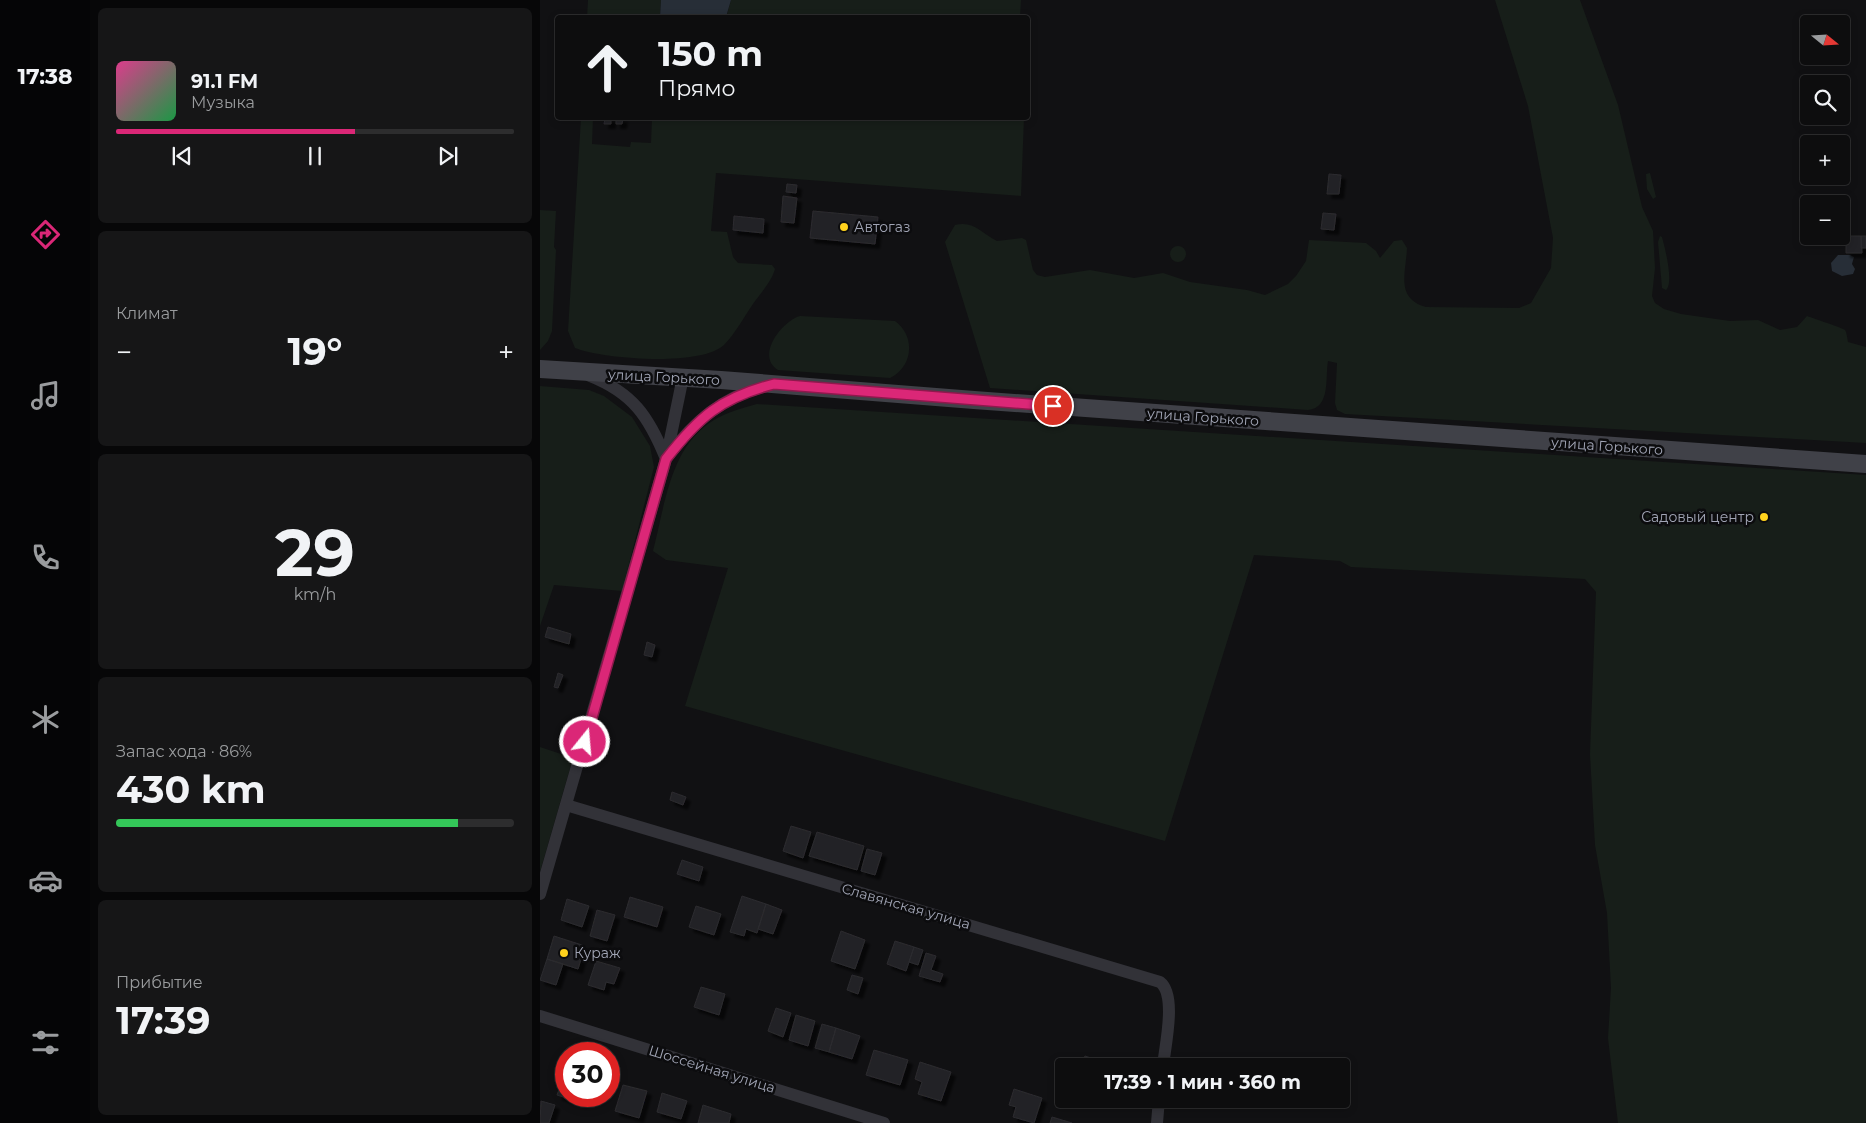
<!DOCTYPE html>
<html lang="ru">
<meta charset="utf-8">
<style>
:root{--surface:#0d0d0e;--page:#161617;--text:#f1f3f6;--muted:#9a9c9e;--line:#2d2d2e;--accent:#db2777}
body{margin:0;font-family:Montserrat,sans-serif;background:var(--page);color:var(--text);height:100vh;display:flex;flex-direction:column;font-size:19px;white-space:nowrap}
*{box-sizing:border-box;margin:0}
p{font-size:16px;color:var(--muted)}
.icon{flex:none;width:28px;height:28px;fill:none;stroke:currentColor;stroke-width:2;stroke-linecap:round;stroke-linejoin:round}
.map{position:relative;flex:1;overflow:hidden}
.side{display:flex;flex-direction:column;gap:8px;padding:8px;background:#070708;width:450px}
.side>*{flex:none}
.hud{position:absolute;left:15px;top:15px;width:475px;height:105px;border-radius:5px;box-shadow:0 2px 8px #0003,0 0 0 1px var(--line);background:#0d0d0e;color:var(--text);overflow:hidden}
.needle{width:32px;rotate:108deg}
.fabs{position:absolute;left:1260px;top:15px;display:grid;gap:10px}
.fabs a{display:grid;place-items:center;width:50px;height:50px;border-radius:5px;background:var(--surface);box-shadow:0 2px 8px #0003,0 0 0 1px var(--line);font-size:25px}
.speed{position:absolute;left:15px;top:1042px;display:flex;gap:10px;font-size:25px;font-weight:700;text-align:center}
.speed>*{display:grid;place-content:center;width:65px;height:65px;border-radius:50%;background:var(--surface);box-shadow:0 2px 8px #0003,0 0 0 1px var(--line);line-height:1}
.speed .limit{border:8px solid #d22;background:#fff;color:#111}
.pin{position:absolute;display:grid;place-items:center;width:42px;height:42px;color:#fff;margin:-21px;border:2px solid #fff;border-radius:50%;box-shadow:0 1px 5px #0007}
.me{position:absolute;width:55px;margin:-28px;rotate:17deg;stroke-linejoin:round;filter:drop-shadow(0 0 4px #0008)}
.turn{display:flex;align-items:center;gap:18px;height:105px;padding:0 20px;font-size:22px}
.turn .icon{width:65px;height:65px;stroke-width:2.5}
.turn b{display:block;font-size:35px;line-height:42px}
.big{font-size:38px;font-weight:700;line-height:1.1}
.side .widget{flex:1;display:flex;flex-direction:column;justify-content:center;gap:8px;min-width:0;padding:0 18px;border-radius:8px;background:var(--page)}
.side .dial{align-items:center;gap:0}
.dial b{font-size:65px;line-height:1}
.song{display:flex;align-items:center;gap:15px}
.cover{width:60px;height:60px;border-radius:8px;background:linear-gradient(135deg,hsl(330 70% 55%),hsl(140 70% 35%))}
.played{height:5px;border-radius:2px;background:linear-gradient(90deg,var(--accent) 60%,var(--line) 60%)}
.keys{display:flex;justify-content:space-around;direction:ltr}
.heat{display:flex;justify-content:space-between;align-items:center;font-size:28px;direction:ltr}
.charge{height:8px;border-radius:4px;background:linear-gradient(90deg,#34c759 86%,var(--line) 0)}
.trip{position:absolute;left:515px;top:1058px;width:295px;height:50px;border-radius:5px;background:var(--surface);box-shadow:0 2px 8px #0003,0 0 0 1px var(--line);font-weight:700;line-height:50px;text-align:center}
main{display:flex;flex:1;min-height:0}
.tabs{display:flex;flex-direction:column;width:90px;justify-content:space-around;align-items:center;background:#050506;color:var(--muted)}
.tabs .icon{width:35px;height:35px}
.tabs .active{color:var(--accent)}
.tabs b{font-size:22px;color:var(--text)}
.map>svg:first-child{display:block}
.green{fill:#171e19}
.water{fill:#272e37}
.building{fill:#242427;stroke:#2c2b2f;filter:url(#shadow)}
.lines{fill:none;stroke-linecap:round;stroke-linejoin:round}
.street{stroke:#323238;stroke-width:12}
.secondary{stroke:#404148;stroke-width:18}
.route-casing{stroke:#8e194d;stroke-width:12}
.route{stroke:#db2777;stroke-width:9}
.poi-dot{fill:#ffd21d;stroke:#0c0c0e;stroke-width:2}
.labels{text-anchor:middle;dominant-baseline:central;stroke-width:5;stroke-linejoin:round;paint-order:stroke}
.poi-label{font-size:14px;fill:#a1a5b5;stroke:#0c0c0e;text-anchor:start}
.street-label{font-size:14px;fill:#a1a5b5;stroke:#0c0c0e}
</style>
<main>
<nav class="tabs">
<b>17:38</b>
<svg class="icon active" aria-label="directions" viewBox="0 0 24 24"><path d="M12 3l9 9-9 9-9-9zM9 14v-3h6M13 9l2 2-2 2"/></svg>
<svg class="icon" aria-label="music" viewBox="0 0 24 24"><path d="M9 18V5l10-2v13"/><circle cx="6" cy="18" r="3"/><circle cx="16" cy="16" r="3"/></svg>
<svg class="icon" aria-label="phone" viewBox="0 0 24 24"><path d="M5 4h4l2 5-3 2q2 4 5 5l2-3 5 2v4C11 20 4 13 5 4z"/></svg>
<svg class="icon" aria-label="climate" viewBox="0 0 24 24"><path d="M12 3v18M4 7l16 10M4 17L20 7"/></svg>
<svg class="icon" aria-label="car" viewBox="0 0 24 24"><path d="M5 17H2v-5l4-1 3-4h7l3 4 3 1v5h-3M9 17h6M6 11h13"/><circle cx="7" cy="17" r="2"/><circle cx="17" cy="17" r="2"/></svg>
<svg class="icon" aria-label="filters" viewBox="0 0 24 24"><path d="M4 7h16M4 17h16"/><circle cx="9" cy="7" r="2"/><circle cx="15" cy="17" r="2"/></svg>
</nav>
<section class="side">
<div class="widget">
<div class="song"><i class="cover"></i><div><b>91.1 FM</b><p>Музыка</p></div></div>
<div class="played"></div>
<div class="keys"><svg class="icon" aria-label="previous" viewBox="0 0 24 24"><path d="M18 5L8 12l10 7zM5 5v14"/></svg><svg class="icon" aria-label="pause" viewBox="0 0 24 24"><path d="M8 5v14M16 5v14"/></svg><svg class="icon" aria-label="next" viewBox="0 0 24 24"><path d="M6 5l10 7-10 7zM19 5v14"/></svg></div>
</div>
<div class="widget"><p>Климат</p>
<div class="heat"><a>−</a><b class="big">19°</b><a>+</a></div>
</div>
<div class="widget dial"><b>29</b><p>km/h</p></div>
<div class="widget"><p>Запас хода · 86%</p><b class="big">430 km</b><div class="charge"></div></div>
<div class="widget"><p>Прибытие</p><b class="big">17:39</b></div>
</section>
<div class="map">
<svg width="1326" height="1123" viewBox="0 0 1326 1123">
<defs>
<filter id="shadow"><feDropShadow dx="4.5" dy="4.5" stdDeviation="1" flood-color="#0009"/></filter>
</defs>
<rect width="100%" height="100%" fill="#111113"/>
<path class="green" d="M48 0H121L120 17 47 18Z
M191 0H481L480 17 186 18Z
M955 0H1040L1078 105 1102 207 1113 231 1115 268 1112 296 1115 303 1124 309 1141 314 1190 321 1218 320 1240 330 1257 327 1267 316C1272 318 1303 328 1305 330 1307 333 1307 338 1308 342L1326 347V443L805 414 797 410 795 403 797 363 788 361C785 377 791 408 768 410L450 388 405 242 415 225C434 220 442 234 457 241L482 238 486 240 493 270 497 275 505 277 550 270 594 278 623 273 650 282 707 290 725 295 748 284 756 276 766 261 769 240 826 243 836 251 840 258 854 241 862 240 867 248C866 273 855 298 886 307L979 308 991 303 1011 268 1013 238 988 106Z
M41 118H53L52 144 90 147 91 142 111 143 112 118H484L481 196 176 173 171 231 187 232 193 257 198 263 232 265 235 269C232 281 220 294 213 304 204 317 195 334 184 345 160 367 63 359 35 348L28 331Z
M1110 173 1116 197 1113 199 1107 189 1106 174Z
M0 210 16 211 14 247 16 250 12 331 8 341 0 350Z
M1120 236 1122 237C1125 248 1134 283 1126 290L1122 288 1118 242Z
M630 254a8 8 0 1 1 16 0a8 8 0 1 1-16 0Z
M260 316 355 321C376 336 373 367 350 378L238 370C215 356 242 321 260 316Z
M0 386 49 390 64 396 92 417 110 446 114 467 82 591 14 585 0 626Z
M217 404 1326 475V1121L1324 1123H1078L1068 1038 1071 988 1067 913 1055 845 1050 754 1056 592 1045 579 811 567 800 561 714 555 625 841 145 706 188 568 126 560 113 551C125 505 130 446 174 420 187 412 203 408 217 404Z
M0 747 33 758 0 872Z"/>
<path class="water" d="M121 0H191L186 17H120Z
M1298 255H1310L1314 257 1312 264 1315 269 1313 274 1302 276 1292 271 1291 263Z"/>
<path class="building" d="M65 118H71V124H64Z
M76 118H83L82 124H76Z
M789 174 801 175 799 194H787Z
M247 184 257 185 256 193 246 192Z
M243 196 257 198 254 223 241 222Z
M273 211 338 217 335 244 270 238Z
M783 213 796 214 794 230 781 229Z
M194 216 224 219 223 233 193 230Z
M1306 236H1321L1322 253H1306Z
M1321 236H1326V248H1321Z
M8 627 31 634 29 644 5 637Z
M107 642 115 645 112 657 104 655Z
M18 673 23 675 18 688 14 687Z
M132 792 146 797 143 805 130 800Z
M251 826 271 832 263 858 243 851Z
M277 832 324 846 317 870 269 856Z
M327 849 342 853 335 875 321 871Z
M142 860 163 867 159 881 137 874Z
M202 896 226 904 217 933 206 929 204 936 190 932Z
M90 897 123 907 117 927 84 917Z
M27 899 49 906 42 927 21 920Z
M226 904 242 910 233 934 218 929Z
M156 906 181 914 174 935 149 927Z
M57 910 75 915 67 941 50 936Z
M301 931 325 940 315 969 291 961Z
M14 936 45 946 38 969 7 959Z
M355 941 374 947 366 971 347 964Z
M374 947 383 950 378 965 369 962Z
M386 953 396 956 391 970 403 974 400 982 379 976Z
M7 959 23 964 16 985 0 980Z
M56 961 80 968 74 984 66 982 64 990 48 985Z
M312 975 323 978 318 994 307 990Z
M161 987 185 994 179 1015 154 1007Z
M236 1008 251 1013 243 1037 228 1031Z
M256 1015 275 1021 268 1046 249 1040Z
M282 1024 296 1028 289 1052 275 1048Z
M296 1028 320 1036 312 1059 289 1052Z
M334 1050 368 1060 360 1085 326 1075Z
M545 1056 575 1066H541Z
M380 1062 411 1072 401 1101 378 1094 382 1082 375 1079Z
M25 1073 26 1096H45L43 1103 17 1095Z
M83 1085 107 1091 99 1118 75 1111Z
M474 1089 502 1098 494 1123 473 1117 476 1107 469 1105Z
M122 1093 147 1101 141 1119 117 1112Z
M1 1101 15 1105 9 1123H0Z
M163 1105 191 1114 189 1123H158Z
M512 1117 532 1123H510Z"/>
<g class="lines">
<path class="street" d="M50 376C93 393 109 417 126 459
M129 455C154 422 182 397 223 387
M26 805 620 982C637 995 625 1046 623 1066
M0 894 126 459 143 377
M0 1016 344 1123
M617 1123 619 1099"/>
<path class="secondary" d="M0 369 181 380 434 400 1326 464"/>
</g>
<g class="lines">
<g class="route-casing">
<path id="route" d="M45 742 126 459C159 417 180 398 234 384L513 406"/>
</g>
<use href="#route" class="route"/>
</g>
<g class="poi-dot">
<circle cx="304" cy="227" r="5"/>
<circle cx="1224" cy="517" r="5"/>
<circle cx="24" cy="953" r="5"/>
</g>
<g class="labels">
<g class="poi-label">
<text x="314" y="227">Автогаз</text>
<text x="1214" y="517" text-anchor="end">Садовый центр</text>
<text x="34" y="953">Кураж</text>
</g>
<g class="street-label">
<text transform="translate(124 377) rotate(3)">улица Горького</text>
<text transform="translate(663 417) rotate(4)">улица Горького</text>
<text transform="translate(1067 446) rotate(4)">улица Горького</text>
<text transform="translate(366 906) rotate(16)">Славянская улица</text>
<text transform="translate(172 1069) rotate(17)">Шоссейная улица</text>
</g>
</g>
</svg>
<div class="fabs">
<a><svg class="needle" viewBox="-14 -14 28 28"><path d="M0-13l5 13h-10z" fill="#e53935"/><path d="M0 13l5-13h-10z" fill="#9a9c9e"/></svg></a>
<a><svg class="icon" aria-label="search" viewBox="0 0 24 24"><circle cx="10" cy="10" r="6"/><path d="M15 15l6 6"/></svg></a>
<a>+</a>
<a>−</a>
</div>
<div class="speed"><div class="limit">30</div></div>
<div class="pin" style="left:513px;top:406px;background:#d93025"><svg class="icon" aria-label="arrive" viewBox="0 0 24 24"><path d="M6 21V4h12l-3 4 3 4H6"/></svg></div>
<svg class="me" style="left:45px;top:742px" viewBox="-20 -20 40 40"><circle r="17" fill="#db2777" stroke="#fff" stroke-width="3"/><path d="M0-11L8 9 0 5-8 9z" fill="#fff"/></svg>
<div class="trip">17:39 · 1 мин · 360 m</div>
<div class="hud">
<div class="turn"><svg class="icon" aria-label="ahead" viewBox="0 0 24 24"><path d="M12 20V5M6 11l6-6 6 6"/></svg><div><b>150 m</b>Прямо</div></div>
</div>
</div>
</main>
